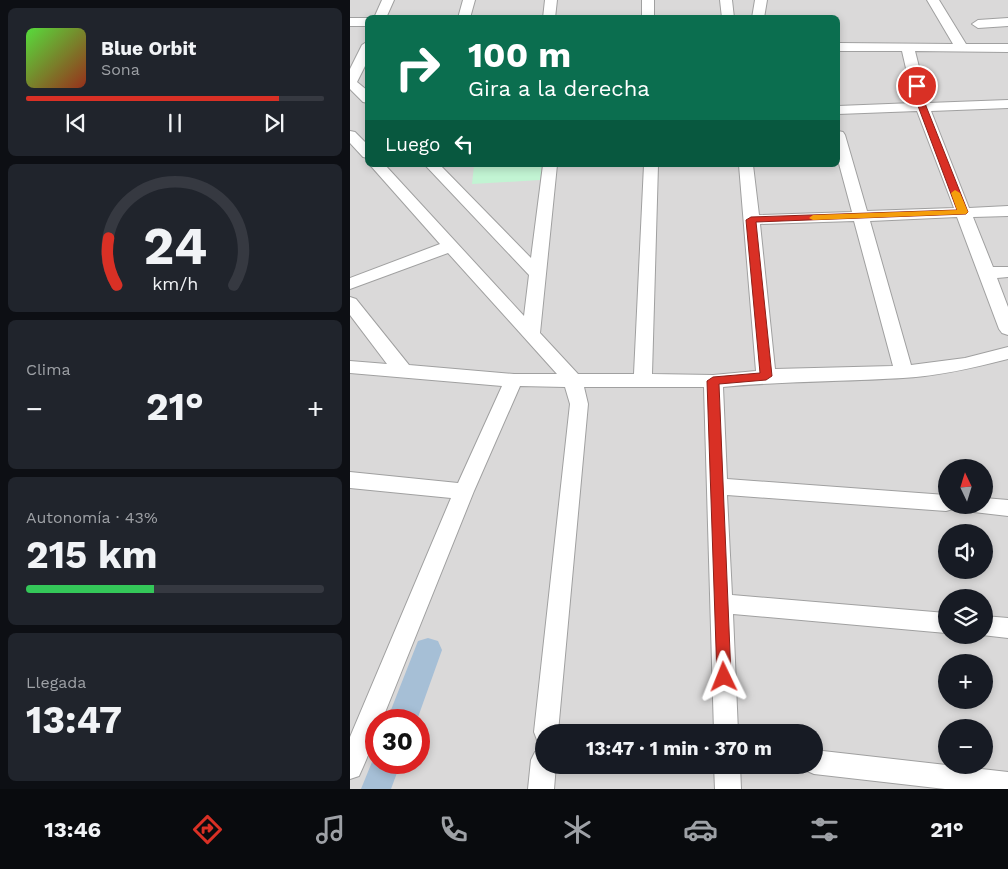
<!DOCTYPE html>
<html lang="es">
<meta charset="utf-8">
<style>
:root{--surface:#171b24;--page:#20242c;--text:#f1f3f6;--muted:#9ea1a6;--line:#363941;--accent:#d93025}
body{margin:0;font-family:"Work Sans",sans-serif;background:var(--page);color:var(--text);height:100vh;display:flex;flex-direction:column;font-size:19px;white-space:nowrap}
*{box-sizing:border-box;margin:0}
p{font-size:16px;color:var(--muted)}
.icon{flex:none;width:28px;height:28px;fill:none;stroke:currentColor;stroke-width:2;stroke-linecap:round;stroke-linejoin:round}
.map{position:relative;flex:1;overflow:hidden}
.side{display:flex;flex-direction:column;gap:8px;padding:8px;background:#0d0f14;width:350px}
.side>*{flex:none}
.hud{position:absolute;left:15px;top:15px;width:475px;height:152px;border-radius:8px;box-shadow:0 2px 8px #0003;background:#0b6e4f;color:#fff;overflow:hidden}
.needle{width:32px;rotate:356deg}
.fabs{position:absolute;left:588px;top:459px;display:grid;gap:10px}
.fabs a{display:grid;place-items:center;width:55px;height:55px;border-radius:50%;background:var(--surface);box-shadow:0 2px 8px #0003;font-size:25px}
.speed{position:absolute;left:15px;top:709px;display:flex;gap:10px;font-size:25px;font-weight:700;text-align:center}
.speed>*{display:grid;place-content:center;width:65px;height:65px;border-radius:50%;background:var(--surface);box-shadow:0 2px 8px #0003;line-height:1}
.speed .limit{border:8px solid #d22;background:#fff;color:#111}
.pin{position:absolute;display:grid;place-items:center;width:42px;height:42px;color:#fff;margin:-21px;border:2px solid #fff;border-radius:50%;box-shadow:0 1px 5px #0007}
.me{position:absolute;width:55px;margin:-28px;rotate:358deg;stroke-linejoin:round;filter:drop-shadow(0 0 4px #0008)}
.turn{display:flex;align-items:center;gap:18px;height:105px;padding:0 20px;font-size:22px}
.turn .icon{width:65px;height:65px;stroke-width:2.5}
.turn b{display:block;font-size:35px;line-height:42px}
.then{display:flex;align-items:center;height:48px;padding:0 20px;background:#0003;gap:10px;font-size:19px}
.big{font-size:38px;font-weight:700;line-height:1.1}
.side .card{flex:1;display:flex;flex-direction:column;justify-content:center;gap:8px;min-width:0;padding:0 18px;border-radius:8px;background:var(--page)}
.side .dial{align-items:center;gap:0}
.dial svg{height:130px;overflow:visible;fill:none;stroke:var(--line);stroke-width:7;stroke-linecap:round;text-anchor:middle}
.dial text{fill:var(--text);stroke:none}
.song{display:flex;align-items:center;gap:15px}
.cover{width:60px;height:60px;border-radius:8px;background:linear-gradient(135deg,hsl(110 70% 55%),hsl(10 70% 35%))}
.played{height:5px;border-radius:2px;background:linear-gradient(90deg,var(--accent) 85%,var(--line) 85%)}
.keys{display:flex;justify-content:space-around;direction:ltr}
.heat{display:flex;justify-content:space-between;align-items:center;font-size:28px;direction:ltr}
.charge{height:8px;border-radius:4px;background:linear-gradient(90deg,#34c759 43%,var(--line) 0)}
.trip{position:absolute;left:185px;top:724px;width:288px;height:50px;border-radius:25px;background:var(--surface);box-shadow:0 2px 8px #0003;font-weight:700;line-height:50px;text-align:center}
.menu{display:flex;height:80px;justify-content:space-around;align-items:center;background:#090b0e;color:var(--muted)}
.menu .icon{width:35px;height:35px}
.menu .active{color:var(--accent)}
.menu b{font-size:22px;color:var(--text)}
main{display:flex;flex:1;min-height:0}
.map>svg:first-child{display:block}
.residential{fill:#dad9d9;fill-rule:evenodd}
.park{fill:#c2f4d3}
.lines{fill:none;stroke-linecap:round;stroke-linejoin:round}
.canal{fill:#a6bfd6;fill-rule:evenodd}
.minor-casing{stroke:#a0a0a0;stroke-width:2}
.minor{fill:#fff;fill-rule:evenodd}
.route{fill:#d93025;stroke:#8d1f18}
.slow{fill:#f59e0b}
</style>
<main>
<section class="side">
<div class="card">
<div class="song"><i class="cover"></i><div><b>Blue Orbit</b><p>Sona</p></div></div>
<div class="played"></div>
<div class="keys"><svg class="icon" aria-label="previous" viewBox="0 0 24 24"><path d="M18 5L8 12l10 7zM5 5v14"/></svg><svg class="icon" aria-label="pause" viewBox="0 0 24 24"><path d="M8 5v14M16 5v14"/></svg><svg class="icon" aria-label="next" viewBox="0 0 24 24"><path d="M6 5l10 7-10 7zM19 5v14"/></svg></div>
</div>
<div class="card dial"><svg viewBox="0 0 100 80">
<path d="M14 69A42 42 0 1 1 86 69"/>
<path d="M14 69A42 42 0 0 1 9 40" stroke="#d93025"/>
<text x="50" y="56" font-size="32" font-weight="700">24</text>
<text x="50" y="72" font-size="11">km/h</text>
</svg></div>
<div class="card"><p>Clima</p>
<div class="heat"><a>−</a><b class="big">21°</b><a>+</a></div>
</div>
<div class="card"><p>Autonomía · 43%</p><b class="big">215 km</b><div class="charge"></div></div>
<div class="card"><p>Llegada</p><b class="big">13:47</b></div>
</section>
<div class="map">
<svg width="658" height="789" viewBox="0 0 658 789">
<rect width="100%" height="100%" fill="#ecece2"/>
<path class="residential" d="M0 0H658V789H0ZM18 18H488V165H18ZM596 468H634V505H596ZM596 532H634V570H596ZM596 598H634V635H596ZM596 662H634V700H596ZM26 720H69V762H26ZM596 728H634V765H596ZM194 732H464V765H194Z"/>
<path class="park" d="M124 165H192L190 180 122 184Z"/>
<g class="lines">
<path class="canal" d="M78 638 88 641 92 650 67 720H37L68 641Z
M26 752V762H51L41 789H11Z"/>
<g class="minor-casing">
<path id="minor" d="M32 0H44L36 18H24Z
M113 0H125L120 18H108Z
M195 0H207L205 18H193Z
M292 0H304V18H292Z
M370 0H382L384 18H372Z
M405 0H417L414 18H402Z
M577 0H589L616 44H658V52L565 51 578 103 658 100V108L581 111 619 208 658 206V216L623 217 643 267H658V277L647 278 658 307V335L652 333 649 329 607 217 520 221 561 365 615 358 658 347V359C623 368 588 376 553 378 492 382 432 381 373 387L377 479 596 495V505H605L603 509 596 511 377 495 382 595 596 613V633L383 614 388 732H364L354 387H234L238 404 208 732H194V743L187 740 184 732 220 404 215 387 170 386 124 491 32 720H26C26 740 17 758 9 776L0 779V737L101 498 0 488V472L108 483 152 386 0 373V361L37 364 0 315V297L6 299 59 365 164 374H207L98 253 0 289V278L90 244 20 165H35L174 316 179 275 75 165H90L181 258 193 165H207L190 333 228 374H284L294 165H308L302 374 363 375 406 371 389 165H403L409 215 502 212 488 160V131L493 132 495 135 517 211 604 208 567 111 488 114V106L564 103 552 51H488V43L603 44ZM504 221 543 366 425 369 410 224Z
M0 18H18V26H0Z
M658 18V26L628 28 622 24 628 20Z
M18 41V60L7 82 18 91V103L13 102 0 89V69L12 45Z
M0 131 5 132 18 145V158L13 157 0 143Z
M634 498 658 500V516L615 511 612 505H634Z
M634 616 658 618V638L632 635H634Z
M194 748V765H206L204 789H178L181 760 185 752Z
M464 750 658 772V789H595L464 774 455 770 453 765H464Z
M364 765H390L391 789H365Z"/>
</g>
<use href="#minor" class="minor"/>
</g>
<path class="route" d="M567 84 571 86 576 106 618 212 616 214 406 222 422 376 416 380 369 384 381 677 379 682 374 684 369 682 367 677 357 381 363 377 410 373 396 220 401 217 607 210 568 106 563 86Z"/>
<path class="slow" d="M605 190 610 193 618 212 616 214 463 220 459 218 463 215 607 210 601 193Z"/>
</svg>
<div class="fabs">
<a><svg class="needle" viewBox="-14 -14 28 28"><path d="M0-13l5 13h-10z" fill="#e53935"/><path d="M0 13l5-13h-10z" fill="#9ea1a6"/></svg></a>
<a><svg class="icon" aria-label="sound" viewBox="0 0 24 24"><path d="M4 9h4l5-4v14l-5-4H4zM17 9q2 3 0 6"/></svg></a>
<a><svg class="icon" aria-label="layers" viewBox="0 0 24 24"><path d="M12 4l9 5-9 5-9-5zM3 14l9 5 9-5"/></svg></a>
<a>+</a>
<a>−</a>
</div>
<div class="speed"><div class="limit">30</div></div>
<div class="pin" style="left:567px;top:86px;background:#d93025"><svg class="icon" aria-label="arrive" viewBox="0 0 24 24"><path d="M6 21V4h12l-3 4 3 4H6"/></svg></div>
<svg class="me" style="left:374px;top:677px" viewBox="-20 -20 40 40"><path d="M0-17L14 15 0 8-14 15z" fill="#d93025" stroke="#fff" stroke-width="4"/></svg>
<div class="trip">13:47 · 1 min · 370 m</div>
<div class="hud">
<div class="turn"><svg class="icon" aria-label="right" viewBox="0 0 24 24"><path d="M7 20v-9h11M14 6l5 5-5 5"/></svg><div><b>100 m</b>Gira a la derecha</div></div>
<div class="then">Luego<svg class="icon" aria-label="left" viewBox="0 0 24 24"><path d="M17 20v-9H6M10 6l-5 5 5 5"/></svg></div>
</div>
</div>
</main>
<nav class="menu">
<b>13:46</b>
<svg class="icon active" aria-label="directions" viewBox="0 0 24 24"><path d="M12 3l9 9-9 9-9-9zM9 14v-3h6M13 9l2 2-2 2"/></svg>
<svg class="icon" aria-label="music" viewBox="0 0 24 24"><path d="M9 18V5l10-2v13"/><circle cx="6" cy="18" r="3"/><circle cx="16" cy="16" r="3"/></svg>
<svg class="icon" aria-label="phone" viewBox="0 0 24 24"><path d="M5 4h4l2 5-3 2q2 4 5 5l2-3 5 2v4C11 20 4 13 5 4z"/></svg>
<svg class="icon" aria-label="climate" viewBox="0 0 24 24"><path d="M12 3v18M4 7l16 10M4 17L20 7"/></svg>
<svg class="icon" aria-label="car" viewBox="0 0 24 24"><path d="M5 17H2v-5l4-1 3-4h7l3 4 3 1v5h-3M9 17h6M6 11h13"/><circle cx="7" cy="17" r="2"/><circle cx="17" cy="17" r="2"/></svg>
<svg class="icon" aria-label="filters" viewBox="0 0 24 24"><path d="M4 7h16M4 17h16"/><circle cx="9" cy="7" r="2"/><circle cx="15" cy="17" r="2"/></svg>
<b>21°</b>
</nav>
